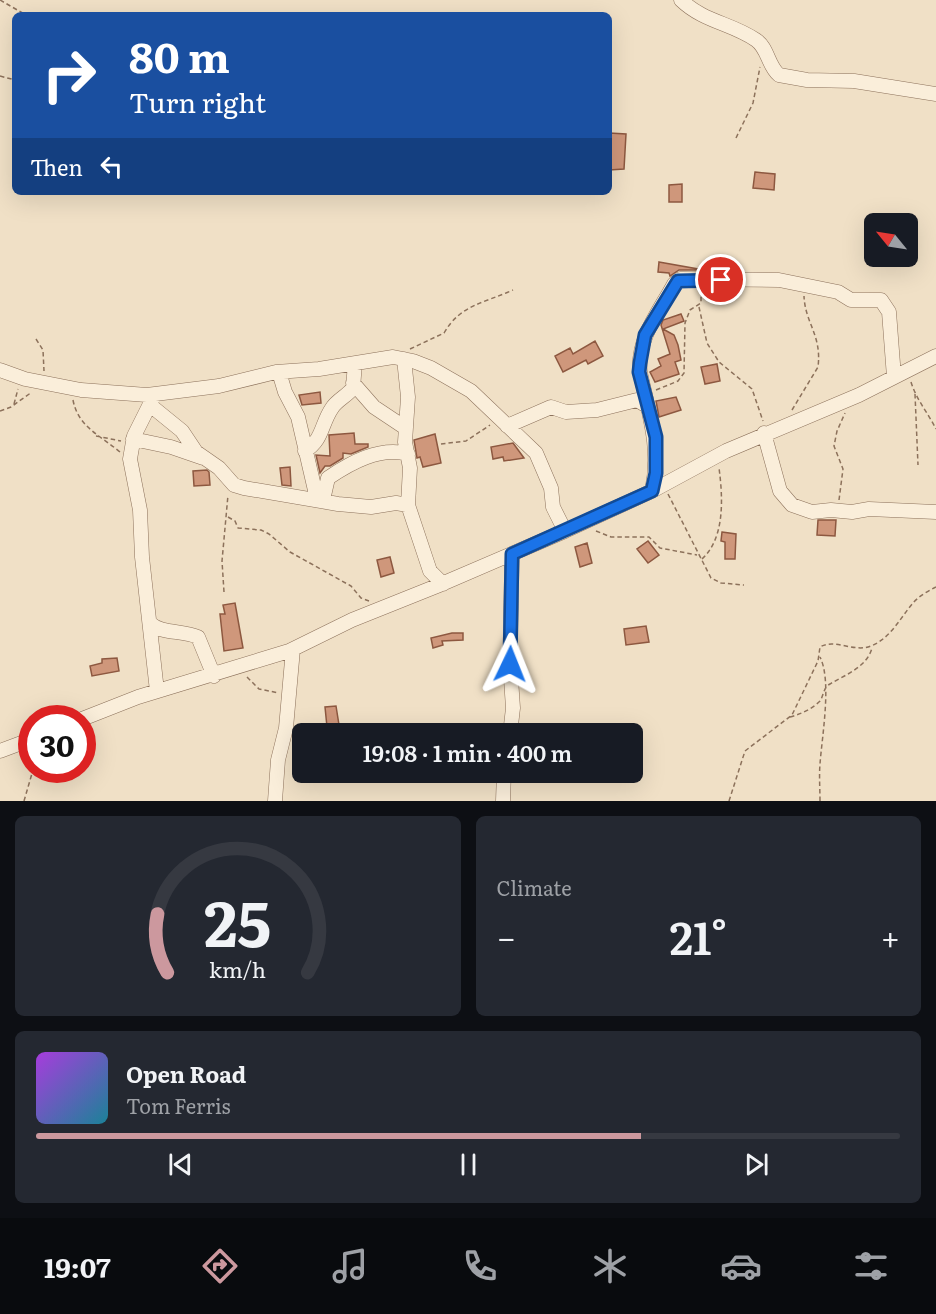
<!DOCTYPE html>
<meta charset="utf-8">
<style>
:root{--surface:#171b24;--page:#242831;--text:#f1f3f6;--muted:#9ea1a6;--line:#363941;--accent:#cc989e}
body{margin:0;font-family:Literata,serif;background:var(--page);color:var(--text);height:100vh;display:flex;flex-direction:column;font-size:22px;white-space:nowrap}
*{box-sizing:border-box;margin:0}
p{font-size:20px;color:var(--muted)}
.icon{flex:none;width:33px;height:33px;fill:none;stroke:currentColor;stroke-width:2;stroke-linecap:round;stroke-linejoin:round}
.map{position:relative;height:801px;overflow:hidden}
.sheet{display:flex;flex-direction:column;gap:15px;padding:15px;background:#0d0f14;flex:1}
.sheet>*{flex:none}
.guide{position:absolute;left:12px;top:12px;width:600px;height:183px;border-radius:9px;box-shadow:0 6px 24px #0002;background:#1a4fa0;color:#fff;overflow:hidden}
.needle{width:39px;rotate:300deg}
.controls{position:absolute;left:864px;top:213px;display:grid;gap:12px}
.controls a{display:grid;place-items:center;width:54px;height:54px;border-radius:9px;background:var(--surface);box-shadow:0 6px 24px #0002;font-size:30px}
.speed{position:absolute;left:18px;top:705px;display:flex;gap:12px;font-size:30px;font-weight:700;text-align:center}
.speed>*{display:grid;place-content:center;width:78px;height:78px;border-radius:50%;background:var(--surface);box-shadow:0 6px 24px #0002;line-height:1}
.speed .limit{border:9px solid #d22;background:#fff;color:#111}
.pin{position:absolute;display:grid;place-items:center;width:51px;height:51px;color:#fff;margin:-26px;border:3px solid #fff;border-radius:50%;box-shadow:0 2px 6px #0007}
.me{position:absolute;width:66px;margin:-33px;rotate:2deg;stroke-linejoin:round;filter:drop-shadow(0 0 4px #0008)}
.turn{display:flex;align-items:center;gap:21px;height:126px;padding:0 18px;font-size:27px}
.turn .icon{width:78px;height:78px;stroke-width:2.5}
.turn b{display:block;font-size:42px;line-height:51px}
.then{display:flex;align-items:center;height:57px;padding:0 18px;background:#0003;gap:12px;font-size:22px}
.big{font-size:45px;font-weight:600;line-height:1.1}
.sheet .card{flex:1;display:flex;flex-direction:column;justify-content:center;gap:9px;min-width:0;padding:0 21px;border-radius:9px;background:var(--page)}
.sheet .dial{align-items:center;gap:0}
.dial svg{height:156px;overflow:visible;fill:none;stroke:var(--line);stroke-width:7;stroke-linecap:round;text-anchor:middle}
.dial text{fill:var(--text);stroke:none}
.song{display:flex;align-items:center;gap:18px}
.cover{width:72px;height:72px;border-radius:9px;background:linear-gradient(135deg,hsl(280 70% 55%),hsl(190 70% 35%))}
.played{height:6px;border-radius:3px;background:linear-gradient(90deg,var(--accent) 70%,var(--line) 70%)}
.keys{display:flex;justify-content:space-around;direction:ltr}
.heat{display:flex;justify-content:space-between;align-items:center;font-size:33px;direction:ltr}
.sheet .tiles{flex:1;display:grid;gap:15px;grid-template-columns:1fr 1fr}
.card:last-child{grid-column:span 2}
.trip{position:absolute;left:292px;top:723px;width:351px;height:60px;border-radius:9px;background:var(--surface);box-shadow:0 6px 24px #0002;font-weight:600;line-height:60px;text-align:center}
.tabs{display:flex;height:96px;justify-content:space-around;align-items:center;background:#090b0e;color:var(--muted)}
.tabs .icon{width:42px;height:42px}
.tabs .current{color:var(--accent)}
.tabs b{font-size:27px;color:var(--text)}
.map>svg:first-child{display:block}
.building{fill:#cf977b;stroke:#8d5840;stroke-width:1.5}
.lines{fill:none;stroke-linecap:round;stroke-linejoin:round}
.minor-casing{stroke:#8c715b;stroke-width:15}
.path{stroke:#8c715b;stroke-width:1.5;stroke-dasharray:4.5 3;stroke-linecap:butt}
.minor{stroke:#faeeda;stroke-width:14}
.route-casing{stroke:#114b97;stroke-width:15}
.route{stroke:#1a73e8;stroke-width:10}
</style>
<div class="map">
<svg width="936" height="801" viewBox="0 0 936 801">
<rect width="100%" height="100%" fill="#f0e0c6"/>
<path class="building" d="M609 133 626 134 624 169 609 170Z
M755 172 775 174 774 190 753 188Z
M682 184V202H669V185Z
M659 262 698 269V270H679L670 276 669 273 658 272Z
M681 314 684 321 663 329 674 335 678 345 681 360 675 362 679 374 655 382 650 372 661 366 658 359 670 354 661 325 663 320Z
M595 341 603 356 588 364 586 360 563 372 555 356 570 348 573 354Z
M717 364 720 381 705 384 701 367Z
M320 392 321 403 302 405 299 395Z
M676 397 681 410 659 417 656 401Z
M354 433 355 444H368V447L351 454 343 453V458L330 466H325L320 473 316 455 330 456 329 435Z
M435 434 441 463 423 467 420 457 417 458 414 440Z
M513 443 524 458 504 461 503 457 493 459 491 447Z
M290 467 291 486 282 485 280 468Z
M207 470 209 472 210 485 194 486 193 471Z
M818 520H836L835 536 817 535Z
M722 532 736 534 735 559H725V542L721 541Z
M648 541 659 555 648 563 637 549Z
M587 543 592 563 580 567 575 547Z
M390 557 394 573 381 577 377 560Z
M235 603 243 648 224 651 220 614H225L223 605Z
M646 626 649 642 626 645 624 629Z
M452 633H463V640L442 641 443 645 433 648 431 638Z
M117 658 119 671 92 676 90 666 102 663V659Z
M336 706 339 725 327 727 325 707Z"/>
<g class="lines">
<g class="minor-casing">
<path id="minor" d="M681 0C704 22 731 23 756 40 768 48 768 66 779 75L807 80 854 81 936 94
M404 359 408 397 405 442 410 468 408 505 430 571 443 584
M0 370 25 379 81 390 147 395 219 386 276 372 319 369 393 357 413 361 431 368 471 391 536 453 551 488 553 507 565 531
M279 372 285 392 298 417 317 499
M353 383 374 407 404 427
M155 394 134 436 130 459 140 510 142 557 157 691
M150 405 182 431 196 452 219 468 234 485 244 488 338 504 371 507 396 503 408 505
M507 426 551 407 566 412 597 410 637 400 647 406
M764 433 780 491 792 505 812 512 831 510 852 512 869 509 936 512
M133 439 171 447 203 458
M305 451C323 440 321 424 332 408 337 400 347 396 353 388L355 363
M652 491C661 448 649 414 640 372 637 338 659 312 674 284L680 279 779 280 838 292 851 300H881L889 312 894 377
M323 500 328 478C350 463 380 446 408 454
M150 623C161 634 183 630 198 637L214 676
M82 719 138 697 289 651 352 620 437 586 565 531 652 491 726 451 859 395 936 356
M510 734 513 708 510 664 512 554
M0 751 32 739
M275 801 278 760 286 728 293 649
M503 801 504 772"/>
</g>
<path class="path" d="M0 0 26 15
M0 76 15 80
M736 138 753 103 760 67
M699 307 707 343 719 362 752 389 763 421
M36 339 43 350 44 371
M410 349 444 333C460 305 484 303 513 290
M911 382C916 399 928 413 936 429
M656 390 678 381 684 373 685 323 690 310 701 303V292
M915 394 918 465
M73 400C78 427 101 436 120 452
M14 404 18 389
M792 410 818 367C822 335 805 323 804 296
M0 411 11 407 32 392
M96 436 121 441
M441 444 466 441 490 425
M668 494 711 578 721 583 744 585
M839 500 843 469 834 446 837 431 845 413
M228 517 235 521 238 528 261 530 269 534 290 552 351 586 361 598 369 601
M596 531 611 537H649L660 548 697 555
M702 559C725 538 723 498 719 468
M224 592 222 561 228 495
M247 677 259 689 279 693
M790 717C801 714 812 709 820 701 824 695 823 688 830 684 845 675 867 667 872 648
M24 801 33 770
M729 801 745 751 792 715 818 661 820 647C835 638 854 653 871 646 891 638 900 618 913 603 919 596 928 591 936 587
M820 801C820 789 819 776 820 764 822 736 832 681 820 657"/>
<use href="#minor" class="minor"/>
</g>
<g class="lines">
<g class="route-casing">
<path id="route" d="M510 664 512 554 652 491 656 473V437L639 372 640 363 645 335 678 281 721 280"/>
</g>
<use href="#route" class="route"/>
</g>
</svg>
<div class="controls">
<a><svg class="needle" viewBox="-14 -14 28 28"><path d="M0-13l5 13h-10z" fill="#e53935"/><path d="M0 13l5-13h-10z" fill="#9ea1a6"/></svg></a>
</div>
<div class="speed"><div class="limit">30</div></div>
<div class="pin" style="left:721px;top:280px;background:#d93025"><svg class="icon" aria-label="arrive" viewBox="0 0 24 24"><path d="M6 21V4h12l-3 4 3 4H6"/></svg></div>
<svg class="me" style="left:510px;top:664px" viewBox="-20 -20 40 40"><path d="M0-17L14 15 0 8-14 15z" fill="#1a73e8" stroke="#fff" stroke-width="4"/></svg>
<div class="trip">19:08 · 1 min · 400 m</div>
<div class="guide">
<div class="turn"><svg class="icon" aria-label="right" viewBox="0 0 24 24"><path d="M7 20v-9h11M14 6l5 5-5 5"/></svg><div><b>80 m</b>Turn right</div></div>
<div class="then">Then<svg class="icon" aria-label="left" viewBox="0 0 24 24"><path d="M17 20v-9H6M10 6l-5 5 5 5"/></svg></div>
</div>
</div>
<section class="sheet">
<div class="tiles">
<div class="card dial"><svg viewBox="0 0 100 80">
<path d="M14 69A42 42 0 1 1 86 69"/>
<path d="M14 69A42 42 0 0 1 9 39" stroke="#cc989e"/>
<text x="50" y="56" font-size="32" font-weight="700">25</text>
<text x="50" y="72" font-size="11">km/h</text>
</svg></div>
<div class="card"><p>Climate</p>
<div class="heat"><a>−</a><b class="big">21°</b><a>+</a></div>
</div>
<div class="card">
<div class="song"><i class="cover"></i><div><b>Open Road</b><p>Tom Ferris</p></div></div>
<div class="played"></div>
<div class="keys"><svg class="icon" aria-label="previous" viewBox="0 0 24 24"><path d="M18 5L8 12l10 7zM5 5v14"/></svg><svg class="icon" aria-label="pause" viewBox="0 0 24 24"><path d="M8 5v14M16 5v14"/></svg><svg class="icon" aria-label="next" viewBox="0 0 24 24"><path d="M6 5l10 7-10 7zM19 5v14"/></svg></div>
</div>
</div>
</section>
<nav class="tabs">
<b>19:07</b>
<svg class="icon current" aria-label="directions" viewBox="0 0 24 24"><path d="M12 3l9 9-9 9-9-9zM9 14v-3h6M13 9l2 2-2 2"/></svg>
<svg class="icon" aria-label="music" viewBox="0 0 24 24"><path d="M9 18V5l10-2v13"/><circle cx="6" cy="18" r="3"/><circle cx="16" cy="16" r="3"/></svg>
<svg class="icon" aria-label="phone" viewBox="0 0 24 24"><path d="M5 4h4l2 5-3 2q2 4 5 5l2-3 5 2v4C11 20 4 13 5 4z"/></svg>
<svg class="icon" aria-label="climate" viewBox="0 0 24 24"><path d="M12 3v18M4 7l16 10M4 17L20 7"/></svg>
<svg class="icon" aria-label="car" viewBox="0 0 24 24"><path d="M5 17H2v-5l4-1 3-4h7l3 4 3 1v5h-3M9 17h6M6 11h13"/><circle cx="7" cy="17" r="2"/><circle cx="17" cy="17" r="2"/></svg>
<svg class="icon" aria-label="filters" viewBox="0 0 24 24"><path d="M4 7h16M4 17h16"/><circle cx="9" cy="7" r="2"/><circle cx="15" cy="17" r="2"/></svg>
</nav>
